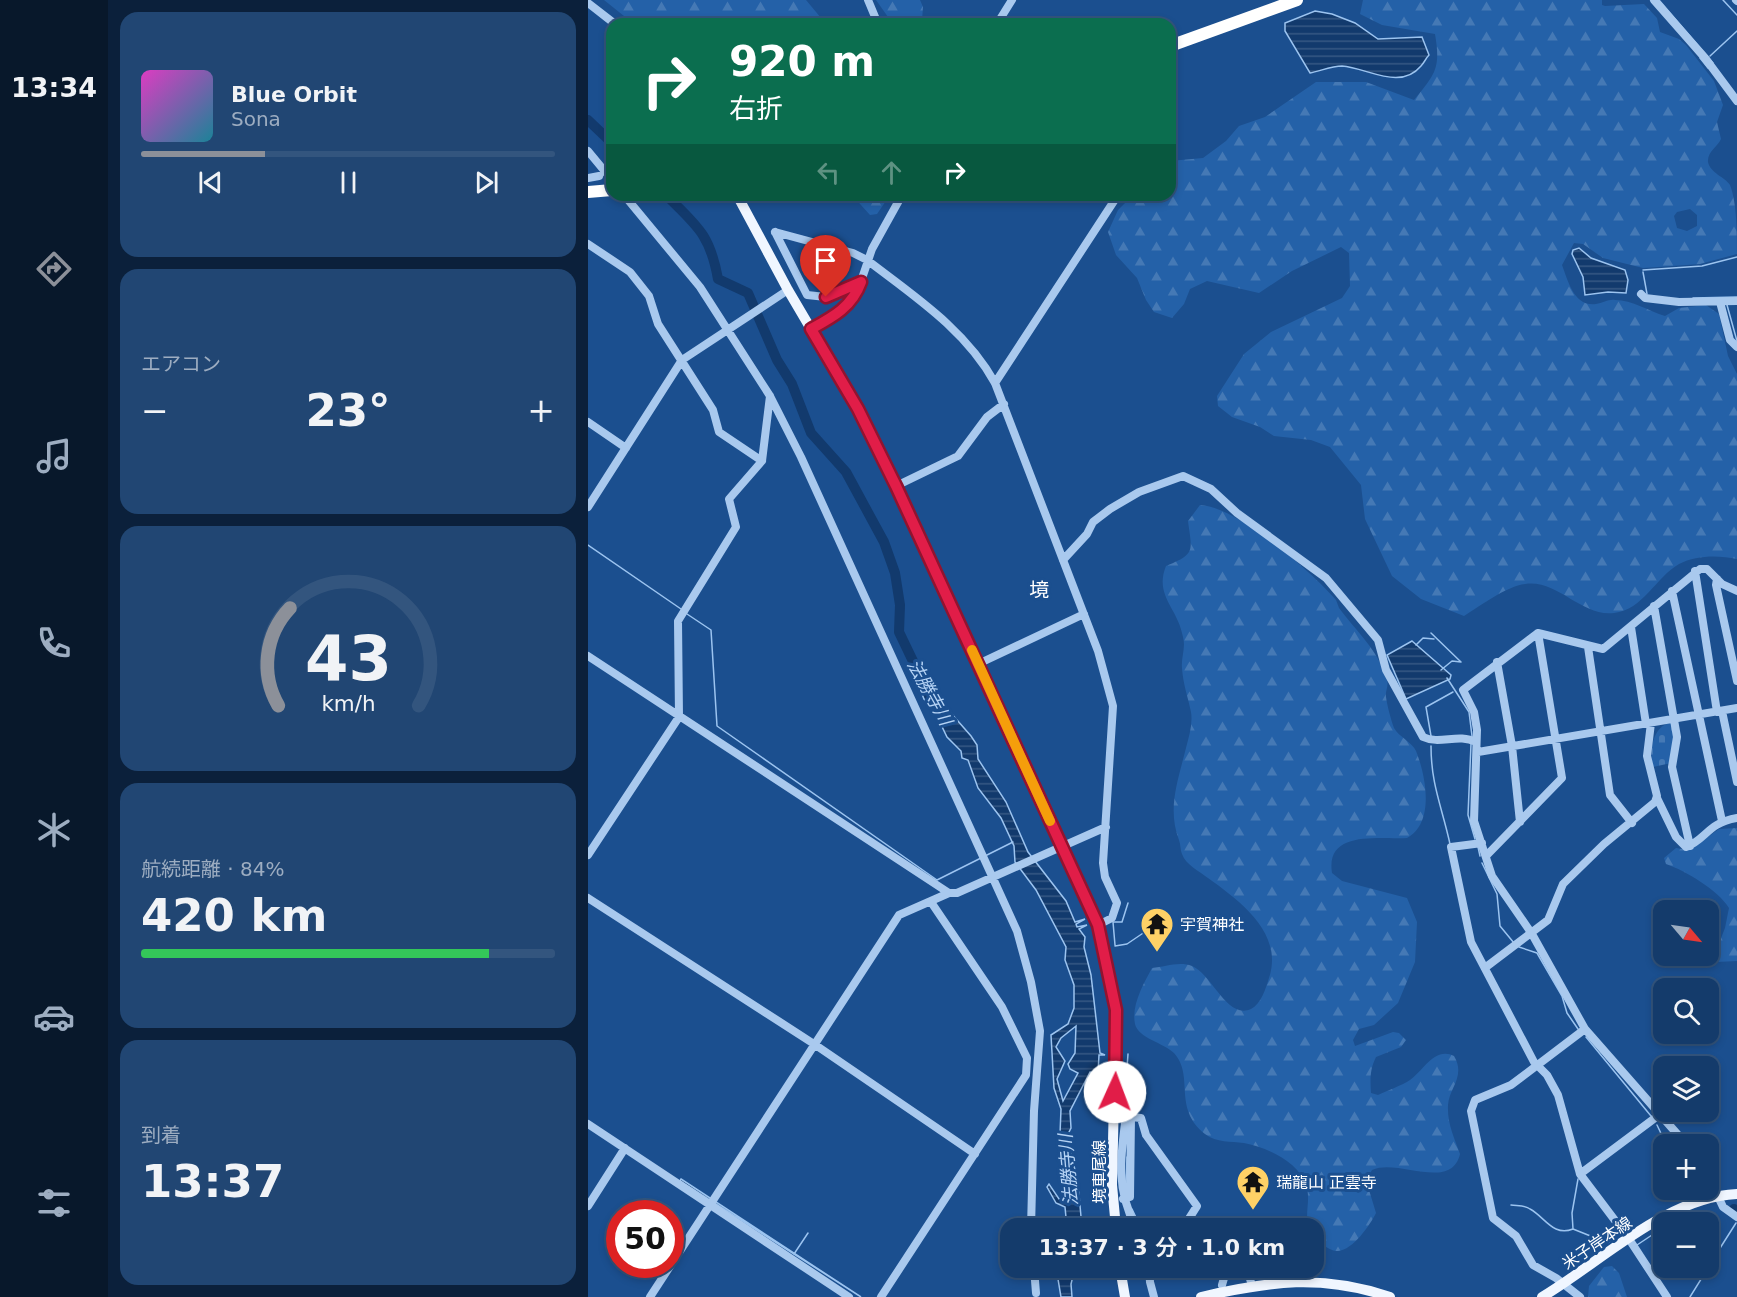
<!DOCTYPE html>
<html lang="ja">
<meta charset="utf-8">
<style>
:root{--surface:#143b6b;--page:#214673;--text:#f1f3f6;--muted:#9dadc1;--line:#33557e;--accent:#8c9099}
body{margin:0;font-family:"DejaVu Sans","Noto Sans JP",sans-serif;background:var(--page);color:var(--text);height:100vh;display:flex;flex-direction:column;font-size:22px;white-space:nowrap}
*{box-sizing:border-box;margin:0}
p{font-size:20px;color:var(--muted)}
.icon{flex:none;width:33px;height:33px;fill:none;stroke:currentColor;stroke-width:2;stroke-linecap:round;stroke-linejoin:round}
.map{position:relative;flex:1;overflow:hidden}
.drawer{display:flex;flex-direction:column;gap:12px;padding:12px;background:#0b203b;width:480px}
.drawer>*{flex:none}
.top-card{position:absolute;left:18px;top:18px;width:570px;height:183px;border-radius:18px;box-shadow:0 3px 9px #0003,0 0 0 2px var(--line);background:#0b6e4f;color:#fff;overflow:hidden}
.needle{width:39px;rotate:119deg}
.controls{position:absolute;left:1065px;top:900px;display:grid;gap:12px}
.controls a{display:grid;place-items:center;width:66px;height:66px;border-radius:12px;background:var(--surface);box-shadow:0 3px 9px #0003,0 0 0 2px var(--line);font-size:30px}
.speed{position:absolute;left:18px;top:1200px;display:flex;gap:12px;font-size:30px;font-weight:700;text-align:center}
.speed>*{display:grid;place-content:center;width:78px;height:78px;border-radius:50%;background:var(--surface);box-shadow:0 3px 9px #0003,0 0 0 2px var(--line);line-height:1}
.speed .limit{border:9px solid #d22;background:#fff;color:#111}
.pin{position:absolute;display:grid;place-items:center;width:51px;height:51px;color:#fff;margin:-62px -26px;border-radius:50% 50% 50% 0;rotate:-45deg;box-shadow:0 0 6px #0007}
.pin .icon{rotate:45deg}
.me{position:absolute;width:66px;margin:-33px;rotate:2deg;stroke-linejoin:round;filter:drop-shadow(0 0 4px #0008)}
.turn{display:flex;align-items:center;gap:21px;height:126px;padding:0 24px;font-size:27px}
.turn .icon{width:78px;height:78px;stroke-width:2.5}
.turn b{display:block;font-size:42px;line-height:51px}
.lanes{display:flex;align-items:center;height:57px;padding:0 24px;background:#0003;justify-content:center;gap:30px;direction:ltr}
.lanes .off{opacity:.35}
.big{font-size:45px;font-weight:600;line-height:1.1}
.drawer .card{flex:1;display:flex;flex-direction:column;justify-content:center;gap:9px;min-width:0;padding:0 21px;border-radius:18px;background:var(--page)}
.drawer .dial{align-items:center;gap:0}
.dial svg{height:156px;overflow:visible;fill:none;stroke:var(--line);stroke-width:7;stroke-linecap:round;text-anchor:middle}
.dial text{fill:var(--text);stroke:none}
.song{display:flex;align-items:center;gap:18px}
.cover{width:72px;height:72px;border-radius:9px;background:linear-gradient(135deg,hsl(310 70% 55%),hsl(190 70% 35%))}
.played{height:6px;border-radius:3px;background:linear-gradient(90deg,var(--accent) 30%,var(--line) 30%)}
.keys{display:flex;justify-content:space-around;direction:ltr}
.heat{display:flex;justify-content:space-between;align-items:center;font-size:33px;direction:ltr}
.charge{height:9px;border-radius:4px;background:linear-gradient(90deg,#34c759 84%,var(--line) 0)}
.trip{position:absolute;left:412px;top:1218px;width:324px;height:60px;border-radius:18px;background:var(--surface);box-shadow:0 3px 9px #0003,0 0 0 2px var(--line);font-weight:600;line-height:60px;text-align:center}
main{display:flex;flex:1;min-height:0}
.tab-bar{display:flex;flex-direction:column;width:108px;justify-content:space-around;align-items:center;background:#08182b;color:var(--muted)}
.tab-bar .icon{width:42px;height:42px}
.tab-bar .active{color:var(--accent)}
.tab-bar b{font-size:27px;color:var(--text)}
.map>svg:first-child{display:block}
.forest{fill:url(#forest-firs);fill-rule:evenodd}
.cemetery{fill:url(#cemetery-stones)}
.water{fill:url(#water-rules);stroke:#9cc4f0;stroke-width:1.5;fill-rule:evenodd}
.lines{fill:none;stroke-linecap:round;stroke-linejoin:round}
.stream{stroke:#9cc4f0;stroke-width:1.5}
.river{stroke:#123a6d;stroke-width:10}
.minor{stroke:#a9c9ee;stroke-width:8}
.major{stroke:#f0f6ff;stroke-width:10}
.highway{stroke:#fff;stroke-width:12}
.route-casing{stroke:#92132f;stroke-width:15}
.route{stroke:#e11d48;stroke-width:10}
.slow{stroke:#f59e0b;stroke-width:10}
.labels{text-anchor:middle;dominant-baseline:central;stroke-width:6;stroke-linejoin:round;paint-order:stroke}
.poi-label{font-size:16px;fill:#fff;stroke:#1b4f8f;text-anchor:start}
.street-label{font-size:16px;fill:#fff;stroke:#1b4f8f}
.water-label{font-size:18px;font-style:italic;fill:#b5d3f5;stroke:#1b4f8f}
.quarter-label{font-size:20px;fill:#fff;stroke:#1b4f8f}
</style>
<main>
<nav class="tab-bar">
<b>13:34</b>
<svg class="icon active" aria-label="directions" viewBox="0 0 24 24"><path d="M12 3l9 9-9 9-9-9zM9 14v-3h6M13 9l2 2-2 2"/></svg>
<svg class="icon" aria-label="music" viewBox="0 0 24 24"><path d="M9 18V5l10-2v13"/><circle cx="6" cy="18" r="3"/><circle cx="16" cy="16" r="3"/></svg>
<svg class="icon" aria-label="phone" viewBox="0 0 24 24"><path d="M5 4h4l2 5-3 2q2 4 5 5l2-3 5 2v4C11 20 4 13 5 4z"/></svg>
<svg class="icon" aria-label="climate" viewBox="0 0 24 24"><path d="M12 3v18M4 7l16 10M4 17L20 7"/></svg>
<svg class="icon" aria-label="car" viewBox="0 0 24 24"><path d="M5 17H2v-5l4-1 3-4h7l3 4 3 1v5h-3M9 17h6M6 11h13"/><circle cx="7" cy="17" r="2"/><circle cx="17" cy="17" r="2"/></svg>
<svg class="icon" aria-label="filters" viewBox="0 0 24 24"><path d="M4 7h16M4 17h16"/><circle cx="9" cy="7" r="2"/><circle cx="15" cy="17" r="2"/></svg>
</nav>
<section class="drawer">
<div class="card">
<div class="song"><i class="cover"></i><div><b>Blue Orbit</b><p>Sona</p></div></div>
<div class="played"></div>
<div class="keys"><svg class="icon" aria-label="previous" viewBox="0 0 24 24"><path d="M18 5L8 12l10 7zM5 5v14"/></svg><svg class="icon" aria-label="pause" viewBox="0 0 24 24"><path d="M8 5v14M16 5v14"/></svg><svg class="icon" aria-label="next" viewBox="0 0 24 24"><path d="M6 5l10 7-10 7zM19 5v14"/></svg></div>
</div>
<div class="card"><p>エアコン</p>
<div class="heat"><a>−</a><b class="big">23°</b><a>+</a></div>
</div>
<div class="card dial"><svg viewBox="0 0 100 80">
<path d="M14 69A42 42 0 1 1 86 69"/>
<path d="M14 69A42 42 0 0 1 20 19" stroke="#8c9099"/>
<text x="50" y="56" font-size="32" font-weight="700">43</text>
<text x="50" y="72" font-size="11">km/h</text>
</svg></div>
<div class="card"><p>航続距離 · 84%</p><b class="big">420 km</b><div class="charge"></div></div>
<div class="card"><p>到着</p><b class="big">13:37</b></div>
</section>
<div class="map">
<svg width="1149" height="1297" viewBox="0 0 1149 1297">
<defs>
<pattern id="forest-firs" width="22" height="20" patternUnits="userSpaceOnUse" patternTransform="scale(1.5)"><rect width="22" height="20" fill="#2461a8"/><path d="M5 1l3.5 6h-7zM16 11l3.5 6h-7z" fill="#4579b5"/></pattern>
<pattern id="cemetery-stones" width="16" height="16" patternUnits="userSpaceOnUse" patternTransform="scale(1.5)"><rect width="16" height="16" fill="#2461a8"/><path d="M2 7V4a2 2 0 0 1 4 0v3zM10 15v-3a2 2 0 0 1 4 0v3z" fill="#4579b5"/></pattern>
<pattern id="water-rules" width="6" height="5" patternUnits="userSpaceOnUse" patternTransform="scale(1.5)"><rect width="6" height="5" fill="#123a6d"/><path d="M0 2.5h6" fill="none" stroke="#365883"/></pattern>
</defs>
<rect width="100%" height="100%" fill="#1b4f8f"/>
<path class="forest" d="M16 0H218L238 24H46Z
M288 0H332L335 7 334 20 331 24H305Z
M775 0H1014V5L1017 6 1056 4 1069 18 1072 32 1091 39 1098 45 1126 81 1135 105 1129 122 1133 139C1130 146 1119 152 1120 162 1122 173 1137 177 1142 185 1149 203 1149 234 1149 254L1112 264 1055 268 1015 258 995 244 986 243 974 265C980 281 986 307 1008 304 1015 303 1021 299 1027 300 1044 300 1061 311 1077 316L1091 308 1118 305 1131 314 1140 356 1149 374V559C1131 555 1108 555 1091 564 1068 577 1055 610 1026 613 993 617 970 579 937 584 919 586 892 606 876 616L833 599 804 576 777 519 773 485 742 447 723 440 686 436 672 427 644 417 630 406 629 396 656 354 683 332 754 298 762 286 761 253 753 247 704 271 671 293 619 281 602 289 596 304 584 318 566 312 558 300 549 278 528 255 520 232 530 210 545 195H582V161L615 158 638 141 651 126 677 117 728 82H778L826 100C847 74 853 69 847 34L794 25 772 14ZM1102 209 1109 215V226L1099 231 1089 228 1086 216 1089 212Z
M264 195H302L289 214 282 215Z
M612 505C650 507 723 571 748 600L751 608C768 631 791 651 799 680 801 686 797 691 798 697 799 705 803 720 806 728 811 737 824 742 828 751 838 776 847 823 819 838 793 840 737 829 744 873L754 881 819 898 829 922 827 962 810 1003 786 1025 771 1029 765 1040 767 1046 805 1032 811 1033 818 1040 813 1047 788 1057C782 1069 782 1079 783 1093L790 1095C800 1090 813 1086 822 1080 835 1071 847 1046 866 1056 878 1076 861 1088 860 1105 859 1123 866 1137 872 1154 863 1192 810 1158 784 1170L778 1180 788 1213C782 1225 765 1250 750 1251 741 1252 731 1241 726 1235V1228L720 1225C717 1211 723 1199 718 1185 711 1162 678 1147 656 1143 643 1141 629 1143 617 1134 584 1108 607 1076 586 1053 576 1043 550 1038 547 1024 543 1005 556 983 564 968 577 967 591 961 604 966 624 974 639 1020 663 1009 673 1004 678 988 681 978 696 933 652 901 620 878 611 871 598 865 594 854 592 850 593 845 591 840 579 808 590 781 598 748 601 736 605 724 603 712 600 697 595 684 594 668 593 657 598 648 595 637 590 608 566 596 578 566 608 554 604 551 600 521Z
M1149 828V961L1128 962 1126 956 1137 928 1141 908C1130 890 1098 871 1078 864L1076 858 1088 848 1101 850 1131 829Z
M1024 1266 1031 1273 1039 1297H1000L1001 1286 1016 1267Z"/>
<path class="cemetery" d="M1084 722 1087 733 1083 763 1065 767C1061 751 1064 726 1084 722Z"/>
<path class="water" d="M727 11 744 14 767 23 790 39 834 37 841 55C838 58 836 63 833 66 812 91 780 68 754 66 744 66 732 71 722 73L697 31V23Z
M991 248 1003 258 1037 270 1040 280 1038 293 1020 292 997 295 995 277 984 254 985 250Z
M824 641 863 675 862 679 818 699 799 655Z
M335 667 355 704 383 736 389 745 390 759 418 802 440 852 478 901 487 922 497 919 488 924 489 927 499 925 491 929 497 937 496 947 503 975 512 1053 517 1055H511L510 1073 502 1072 482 1111 483 1128 479 1136 490 1183 494 1228H479L477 1207 468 1203 459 1187 461 1184 471 1199 480 1197V1183L471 1159 473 1109 466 1088 463 1035 480 1024 486 1008V985L477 960 478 947 448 890 427 862 426 846 413 818 390 788 380 760 374 758 373 751 359 737 346 710 336 699 326 674ZM488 1026 487 1053 480 1064 482 1069 490 1073 475 1101 469 1079 477 1061 468 1047 473 1038Z
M93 1179 273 1297 92 1181Z
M474 1268H487L483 1284 484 1297H473L470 1279Z"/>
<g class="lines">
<path class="stream" d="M1071 0 1125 63
M1135 0 1149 15
M1122 56 1149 31
M1112 58 1120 68
M1055 270 1114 266 1149 257
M1055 272 1059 294
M1105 298 1149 297
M1139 305 1149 341
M0 545 93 609
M99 614 123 630 129 726 349 880 393 858
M843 633 873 662 864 661 853 670
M828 645 835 638 846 639
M859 678 881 712 884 736
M843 736 838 707 865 692
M883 744 880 815 887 839
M843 746C843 785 854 807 862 844
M890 847 892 856
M397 856 425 842
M894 863 909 894 912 926 926 943
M527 945 525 922H534L540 903
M527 946 539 944 567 925 568 914
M931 947 949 953 974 996 979 1013 990 1029
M998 1037 1063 1116
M539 1068 540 1054
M536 1106 537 1087
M1069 1125 1078 1144
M990 1179 984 1213 985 1229 1020 1243 1032 1232
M538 1182 539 1157
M923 1205C929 1206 937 1205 942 1209 957 1217 965 1237 985 1229
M544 1209 553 1228
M1082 1222 1102 1213
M1049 1245 1076 1227
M206 1254 220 1233
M1120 1267 1148 1223
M1102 1297 1120 1268"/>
<path class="river" d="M0 120 24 143
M78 195C109 226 122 234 130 279L160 293 189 360 204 384 223 433 258 472 296 542 307 573 312 605 311 632 335 682
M1146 1209 1149 1211"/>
<path class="minor" d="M280 0 290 24
M1066 0 1117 58 1149 101
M1148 0 1149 1
M0 3 27 24
M409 24 424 0
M0 151 24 180
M0 178 11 176
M36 195 112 287 182 396 213 457 429 931 443 982 452 1031 446 1111 443 1228
M187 232 265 253 279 260C326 296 378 330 407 383L510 651 525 706 515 863 517 877 529 903 524 918 510 925
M187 232 219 295 238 297 273 282
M0 244 42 272 61 296 70 324 125 410 131 432 174 461
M1053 294 1057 298 1091 302 1149 301
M1132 302 1142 340 1149 347
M223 329 259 306 268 296 284 249 314 195
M407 383 526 201 516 195
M0 422 38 448
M308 486 370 456 399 417 416 404
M0 507 94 360 200 290
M475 560 499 534 505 522 522 509 551 492 595 476 623 489 649 513 738 578 790 640 798 670 835 737C852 745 870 733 888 742
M1107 571 1129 712
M1129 579 1128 585 1149 681
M1084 591 1134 821
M1066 606 1089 737 1084 767 1102 846
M1043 627 1058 724
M1000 647 1022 795 1044 823
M0 656 361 893
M909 662 924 746 932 822
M390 664 496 614
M1134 711 1149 782
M890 752 1149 708
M1069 798 1088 837 1098 847C1118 840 1119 823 1149 818
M894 843 863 847 883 942 946 1062 959 1075 970 1095 992 1174 1041 1239 1079 1297
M0 855 91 717 90 621 148 527 141 499 174 461 182 396
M898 856 974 778 950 633
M0 898 226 1044 387 1154
M898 967 960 920 975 884 1016 844 1067 802 1069 796 1059 756 1063 723
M543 1117 553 1118 558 1135 609 1206 595 1228
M0 1124 261 1297
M1098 1144 997 1029 944 934 904 876 886 821 889 730 886 712 875 690 950 633 1015 649 1112 569H1119L1134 584 1149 591
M992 1174 1071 1115
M1120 1175 1135 1207 1149 1217
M535 1199 542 1197 543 1117 538 1116C532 1159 528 1189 548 1228
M0 1206 37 1148
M446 1268 448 1293
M561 1268 562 1282 566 1297
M659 1268 664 1286
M634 1285 639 1268
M62 1297 311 915 361 893H369L518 827
M293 1297 438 1075 439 1058 414 1007 343 902
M992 1297 968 1278 945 1265 928 1236 905 1218 883 1111 887 1100 923 1085 997 1029"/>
<path class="major" d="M149 195 200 290 270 409 308 486 510 925 528 1010 524 1185 528 1228
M532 1268 537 1297
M613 1297C682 1281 734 1274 802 1297
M954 1297C1013 1262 1078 1197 1149 1194"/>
<path class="highway" d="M582 46 709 0
M0 192 24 190"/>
</g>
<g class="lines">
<g class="route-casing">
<path id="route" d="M238 297 273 282C264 307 245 317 223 329L270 409 308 486 510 925 528 1010 527 1092"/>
</g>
<use href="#route" class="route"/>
<path class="slow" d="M384 650 462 821"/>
</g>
<defs>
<g id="temple-pin" transform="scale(1.725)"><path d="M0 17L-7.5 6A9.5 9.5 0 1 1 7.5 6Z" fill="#ffd166" stroke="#1b4f8f"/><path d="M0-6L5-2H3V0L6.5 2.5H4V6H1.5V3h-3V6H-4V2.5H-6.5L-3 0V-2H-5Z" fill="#111"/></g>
</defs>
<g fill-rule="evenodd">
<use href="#temple-pin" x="569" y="924"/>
<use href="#temple-pin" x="665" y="1182"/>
</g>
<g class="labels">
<g class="poi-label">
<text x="592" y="924">宇賀神社</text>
<text x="688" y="1182">瑞龍山 正雲寺</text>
</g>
<g class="street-label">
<text transform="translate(511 1172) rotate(-90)">境車尾線</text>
<text transform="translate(1009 1243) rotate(-34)">米子岸本線</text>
</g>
<g class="water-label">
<text transform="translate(342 692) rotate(61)">法勝寺川</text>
<text transform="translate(480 1170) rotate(-95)">法勝寺川</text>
</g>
<g class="quarter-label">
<text x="451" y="590">境</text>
</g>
</g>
</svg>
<div class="controls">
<a><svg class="needle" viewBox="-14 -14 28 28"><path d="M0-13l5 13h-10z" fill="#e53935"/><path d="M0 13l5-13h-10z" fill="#9dadc1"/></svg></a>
<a><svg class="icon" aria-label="search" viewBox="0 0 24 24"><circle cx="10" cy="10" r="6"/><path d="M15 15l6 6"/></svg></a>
<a><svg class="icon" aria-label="layers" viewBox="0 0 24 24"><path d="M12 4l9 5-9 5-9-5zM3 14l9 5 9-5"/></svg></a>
<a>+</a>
<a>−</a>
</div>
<div class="speed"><div class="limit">50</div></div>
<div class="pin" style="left:238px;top:297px;background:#d93025"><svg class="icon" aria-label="arrive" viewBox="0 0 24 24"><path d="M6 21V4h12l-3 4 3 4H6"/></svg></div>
<svg class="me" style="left:527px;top:1092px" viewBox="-20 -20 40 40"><circle r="19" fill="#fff"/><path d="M0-13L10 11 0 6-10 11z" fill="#e11d48"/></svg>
<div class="trip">13:37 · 3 分 · 1.0 km</div>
<div class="top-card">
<div class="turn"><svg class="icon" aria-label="right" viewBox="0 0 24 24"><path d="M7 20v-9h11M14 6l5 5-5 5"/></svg><div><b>920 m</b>右折</div></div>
<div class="lanes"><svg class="icon off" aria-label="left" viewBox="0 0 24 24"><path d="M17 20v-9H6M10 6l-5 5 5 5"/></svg><svg class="icon off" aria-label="ahead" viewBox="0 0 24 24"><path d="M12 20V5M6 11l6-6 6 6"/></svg><svg class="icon" aria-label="right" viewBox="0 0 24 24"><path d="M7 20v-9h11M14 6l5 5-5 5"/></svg></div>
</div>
</div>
</main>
